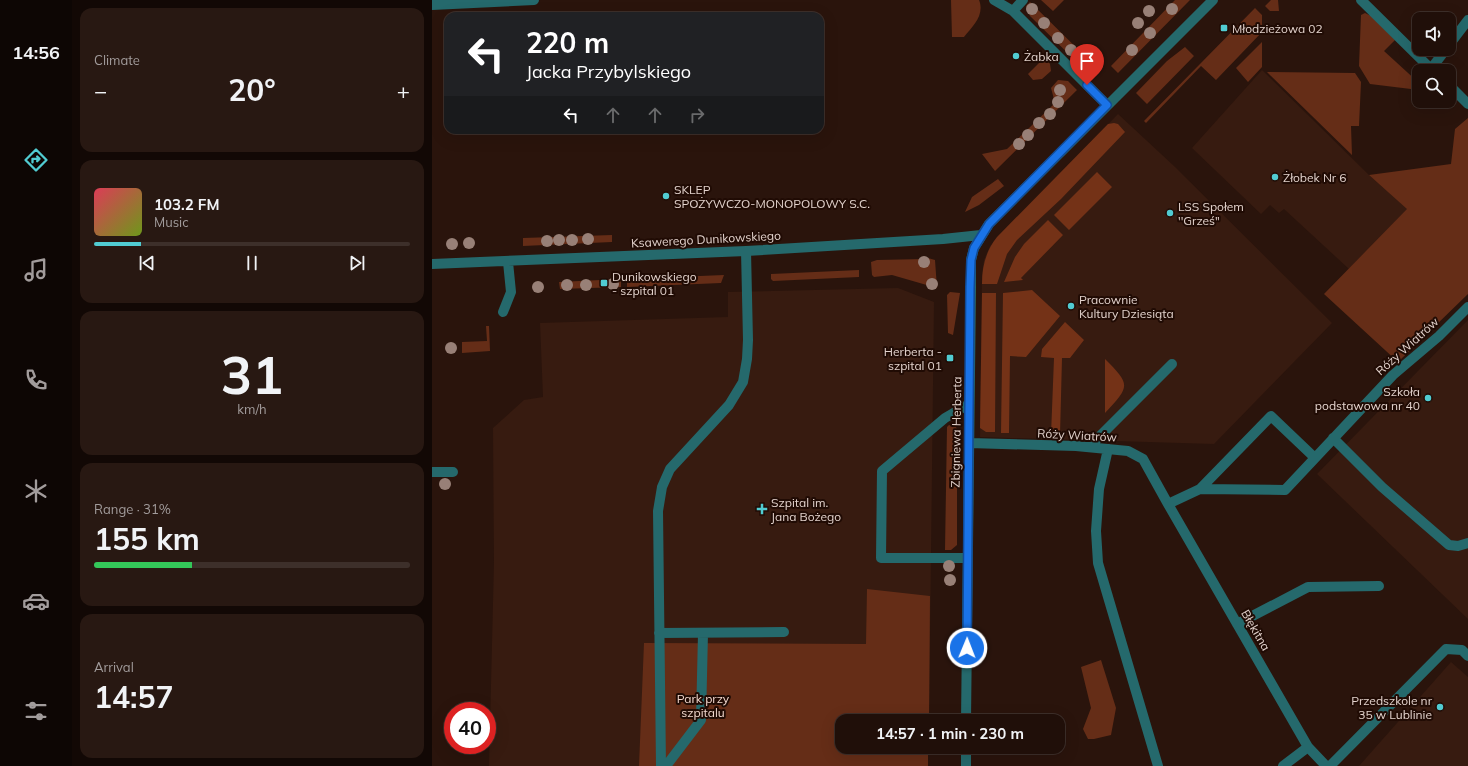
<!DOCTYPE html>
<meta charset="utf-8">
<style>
:root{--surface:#200f09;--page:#281812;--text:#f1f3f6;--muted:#a29c9c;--line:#3d2f2a;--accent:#51ccd2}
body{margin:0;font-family:Mulish,sans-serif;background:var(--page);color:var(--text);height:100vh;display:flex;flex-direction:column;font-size:15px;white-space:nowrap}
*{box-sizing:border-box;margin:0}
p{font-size:13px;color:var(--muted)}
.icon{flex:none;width:22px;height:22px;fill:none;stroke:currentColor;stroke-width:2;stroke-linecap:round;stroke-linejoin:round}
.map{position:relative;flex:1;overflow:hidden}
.side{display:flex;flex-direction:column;gap:8px;padding:8px;background:#120805;width:360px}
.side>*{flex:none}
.banner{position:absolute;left:12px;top:12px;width:380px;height:122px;border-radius:12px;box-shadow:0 4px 16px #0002,0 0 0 1px var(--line);background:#202124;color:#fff;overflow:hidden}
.tools{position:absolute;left:980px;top:12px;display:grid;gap:8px}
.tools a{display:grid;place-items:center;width:44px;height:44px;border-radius:8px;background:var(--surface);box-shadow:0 4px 16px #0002,0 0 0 1px var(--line);font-size:20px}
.speed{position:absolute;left:12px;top:702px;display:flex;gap:8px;font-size:20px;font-weight:700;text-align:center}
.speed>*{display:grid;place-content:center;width:52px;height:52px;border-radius:50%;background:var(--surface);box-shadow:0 4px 16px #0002,0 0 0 1px var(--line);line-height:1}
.speed .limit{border:6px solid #d22;background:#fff;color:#111}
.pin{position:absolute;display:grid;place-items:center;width:34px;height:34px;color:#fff;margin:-41px -17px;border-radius:50% 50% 50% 0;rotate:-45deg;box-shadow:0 0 4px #0007}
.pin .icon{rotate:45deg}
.me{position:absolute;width:44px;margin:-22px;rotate:1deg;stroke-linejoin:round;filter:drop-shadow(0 0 3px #0008)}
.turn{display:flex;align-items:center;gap:14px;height:84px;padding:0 16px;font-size:18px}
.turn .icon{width:52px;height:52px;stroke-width:2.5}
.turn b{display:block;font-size:28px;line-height:34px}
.lanes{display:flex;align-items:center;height:38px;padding:0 16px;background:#0003;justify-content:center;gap:20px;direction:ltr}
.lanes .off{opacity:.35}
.big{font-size:30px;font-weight:700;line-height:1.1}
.side .tile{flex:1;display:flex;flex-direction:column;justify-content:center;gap:6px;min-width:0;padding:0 14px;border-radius:12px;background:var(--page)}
.side .dial{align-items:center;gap:0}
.dial b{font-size:52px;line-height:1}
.song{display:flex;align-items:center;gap:12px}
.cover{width:48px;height:48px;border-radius:6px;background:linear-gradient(135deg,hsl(350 70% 55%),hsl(80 70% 35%))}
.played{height:4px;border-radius:2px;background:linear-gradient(90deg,var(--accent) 15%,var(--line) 15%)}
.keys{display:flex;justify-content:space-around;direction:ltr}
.heat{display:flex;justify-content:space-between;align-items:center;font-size:22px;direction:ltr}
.charge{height:6px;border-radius:3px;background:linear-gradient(90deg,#34c759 31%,var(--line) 0)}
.trip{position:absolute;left:403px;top:714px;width:230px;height:40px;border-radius:12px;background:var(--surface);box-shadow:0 4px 16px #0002,0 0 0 1px var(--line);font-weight:700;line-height:40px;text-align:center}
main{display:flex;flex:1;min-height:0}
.tab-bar{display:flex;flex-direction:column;width:72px;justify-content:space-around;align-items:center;background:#0d0604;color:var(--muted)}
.tab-bar .icon{width:28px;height:28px}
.tab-bar .current{color:var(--accent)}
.tab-bar b{font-size:18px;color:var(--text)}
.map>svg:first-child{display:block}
.built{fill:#371b10}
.green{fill:#652d17}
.forest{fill:#743217}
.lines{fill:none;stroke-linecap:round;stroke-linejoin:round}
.minor{stroke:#25696c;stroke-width:10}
.tree{fill:#988077}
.route-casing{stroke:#114b97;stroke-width:10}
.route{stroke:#1a73e8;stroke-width:7}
.poi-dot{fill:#51ccd2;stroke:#200b04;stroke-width:1.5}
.labels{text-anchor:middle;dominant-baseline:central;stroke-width:4;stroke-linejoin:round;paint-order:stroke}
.poi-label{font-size:12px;fill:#e3d3cd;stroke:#200b04;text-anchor:start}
.street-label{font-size:12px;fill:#e3d3cd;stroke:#200b04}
.park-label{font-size:12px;fill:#f2d8ce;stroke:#200b04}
</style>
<main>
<nav class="tab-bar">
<b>14:56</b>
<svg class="icon current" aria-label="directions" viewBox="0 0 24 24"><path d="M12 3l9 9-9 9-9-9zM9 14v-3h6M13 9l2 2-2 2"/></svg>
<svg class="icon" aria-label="music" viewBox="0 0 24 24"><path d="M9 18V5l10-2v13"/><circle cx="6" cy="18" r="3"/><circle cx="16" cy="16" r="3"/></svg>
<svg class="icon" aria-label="phone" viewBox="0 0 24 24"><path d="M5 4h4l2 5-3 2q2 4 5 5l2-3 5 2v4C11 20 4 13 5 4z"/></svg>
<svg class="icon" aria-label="climate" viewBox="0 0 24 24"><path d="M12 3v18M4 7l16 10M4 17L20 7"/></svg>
<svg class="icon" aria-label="car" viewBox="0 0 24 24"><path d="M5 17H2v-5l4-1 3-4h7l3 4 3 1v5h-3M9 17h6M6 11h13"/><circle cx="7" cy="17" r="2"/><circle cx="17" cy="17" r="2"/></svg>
<svg class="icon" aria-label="filters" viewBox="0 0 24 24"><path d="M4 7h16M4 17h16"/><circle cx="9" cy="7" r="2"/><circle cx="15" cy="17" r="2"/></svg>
</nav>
<section class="side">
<div class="tile"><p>Climate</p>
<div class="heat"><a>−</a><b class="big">20°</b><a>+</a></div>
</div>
<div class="tile">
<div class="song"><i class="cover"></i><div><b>103.2 FM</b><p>Music</p></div></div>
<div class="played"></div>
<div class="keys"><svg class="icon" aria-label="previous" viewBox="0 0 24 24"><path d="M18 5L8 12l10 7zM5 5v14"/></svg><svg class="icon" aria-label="pause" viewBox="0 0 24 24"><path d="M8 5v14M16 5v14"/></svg><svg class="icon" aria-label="next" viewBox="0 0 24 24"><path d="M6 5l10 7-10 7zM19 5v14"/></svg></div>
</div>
<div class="tile dial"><b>31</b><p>km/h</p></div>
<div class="tile"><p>Range · 31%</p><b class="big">155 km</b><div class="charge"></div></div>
<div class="tile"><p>Arrival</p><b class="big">14:57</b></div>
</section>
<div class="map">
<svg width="1036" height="766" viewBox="0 0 1036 766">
<rect width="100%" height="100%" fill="#2a140c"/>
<path class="built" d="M830 70 937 175 976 209 917 269 852 209 847 213 838 205 829 214 760 148Z
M686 114 742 166 900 323 782 444 548 437 550 274 552 260 558 246Z
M466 288 502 302 497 721H410V747H496V766H57L62 562 61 428 92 400 111 397 108 323 296 317V292Z
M1036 320V619L885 474Z
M1019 662 1036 677V766H927Z"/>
<path class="green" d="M519 0H547C553 15 541 26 532 37H520Z
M609 0H632L621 11Z
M743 0H758L686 73 679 66Z
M839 0H848H846L847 11H838L833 6Z
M598 2 666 69 659 76 598 16 594 6Z
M823 8 830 15V32L784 80 769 66 714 123 712 121Z
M933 13 939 16 963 40 952 51 987 83V90L938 84 927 66 929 15Z
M830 42V67L816 82 804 68Z
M753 47 762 56 715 104 704 93 735 61Z
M613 57 618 64 619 71 610 79 601 80 596 74Z
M835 72 923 73 929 82 927 126H919L920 155Z
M626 80 636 81 645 90 563 171 550 154 575 149 623 103 619 88Z
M1036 118V294L966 362 892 294 975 209 937 175 1019 164 1023 129Z
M566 179 572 186 547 205 533 212 540 197Z
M180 235V242L91 246V238Z
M496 258 503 260 505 288 460 275 442 277 440 275 439 262 445 260 493 259Z
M427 270V277L341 281 339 279V274Z
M292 275 289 283 195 287V279Z
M189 279V287L128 289 127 282Z
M518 292 528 293 521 335 516 333 515 295Z
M54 326H57L58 351 30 353V342L55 341Z
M517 425 524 427 525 430V545L519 550H513L515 427Z
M435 589 498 596 497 721H410V747H496V766H207L212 643 434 644Z
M669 660 684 708 679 735 662 739H656L651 729 659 708 649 667Z"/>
<path class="forest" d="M682 123 686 124 693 132 629 199 585 240 575 254 565 284H550C550 266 554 251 565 237L676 124Z
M665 172 680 187 637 230 622 215Z
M616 220 631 235 589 278 591 280 572 282 583 257 592 244Z
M600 290 628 316 594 357 578 356 577 433H569L571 293Z
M550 293H564L563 432H554L548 428Z
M633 322 652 340 638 358H630L628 435H619L622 358 609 357 610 349Z
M673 359C699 385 698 386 673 413Z"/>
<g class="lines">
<path class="minor" d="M562 0 581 11 675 105
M929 0 999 69
M0 5 102 0
M581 11 591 0
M1017 45 1036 20
M1002 71 999 69 1014 49
M1017 85 1036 104
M0 264 314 251 511 239 549 235
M71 312 79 292 76 262
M901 438 950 487 1017 545 1026 546 1036 543
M537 443 644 446 696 451 711 459 736 504 768 489 853 490 961 375 1007 336 1036 307
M657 447 740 364
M676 449 667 489 664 531 666 563 726 766
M0 472H21
M768 489 839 416 883 458
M736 504 876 747 894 766
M536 558H449L450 471 513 418 537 404
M805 624 876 587 947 586
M227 633 352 632
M534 721 539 287V260L542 248 557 224 781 0
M229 766 226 511 230 487 238 469 297 405 311 382 315 359 316 340 314 251
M234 766 269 720 271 633
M534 766V747
M851 766 876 747
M898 766 1014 649 1030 650 1036 656"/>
</g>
<g class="tree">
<circle cx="600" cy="9" r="6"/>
<circle cx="740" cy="9" r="6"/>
<circle cx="717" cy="11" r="6"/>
<circle cx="612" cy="23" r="6"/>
<circle cx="706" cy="23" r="6"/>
<circle cx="718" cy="33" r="6"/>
<circle cx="626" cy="38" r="6"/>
<circle cx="639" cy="50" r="6"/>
<circle cx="700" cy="50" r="6"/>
<circle cx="649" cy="61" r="6"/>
<circle cx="660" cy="71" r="6"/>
<circle cx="628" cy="90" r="6"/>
<circle cx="626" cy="102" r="6"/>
<circle cx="618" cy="114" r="6"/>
<circle cx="607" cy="123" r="6"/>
<circle cx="596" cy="135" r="6"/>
<circle cx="587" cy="144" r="6"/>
<circle cx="156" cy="239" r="6"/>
<circle cx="127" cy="240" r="6"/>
<circle cx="140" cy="240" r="6"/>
<circle cx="115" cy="241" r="6"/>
<circle cx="37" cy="243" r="6"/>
<circle cx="20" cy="244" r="6"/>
<circle cx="492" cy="262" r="6"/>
<circle cx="181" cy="284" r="6"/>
<circle cx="500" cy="284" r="6"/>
<circle cx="135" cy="285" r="6"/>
<circle cx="154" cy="285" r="6"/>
<circle cx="106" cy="287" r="6"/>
<circle cx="19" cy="348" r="6"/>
<circle cx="13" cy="484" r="6"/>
<circle cx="517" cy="566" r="6"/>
<circle cx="518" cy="580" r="6"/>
</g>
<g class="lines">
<g class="route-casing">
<path id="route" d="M535 648 538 287 539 260 542 248 557 224 675 105 655 85"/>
</g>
<use href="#route" class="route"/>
</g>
<g class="poi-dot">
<rect x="788" y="24" width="8" height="8" rx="2"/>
<circle cx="584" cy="56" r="4"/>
<circle cx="843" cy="177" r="4"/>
<circle cx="234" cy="196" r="4"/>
<circle cx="738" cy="213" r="4"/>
<rect x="168" y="279" width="8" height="8" rx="2"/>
<circle cx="639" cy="306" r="4"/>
<rect x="514" y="354" width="8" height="8" rx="2"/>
<circle cx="996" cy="398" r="4"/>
<path d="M328 503h4v4h4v4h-4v4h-4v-4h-4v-4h4z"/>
<circle cx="1008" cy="707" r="4"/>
</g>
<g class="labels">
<g class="poi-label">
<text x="800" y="28">Młodzieżowa 02</text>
<text x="592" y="56">Żabka</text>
<text x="851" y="177">Żłobek Nr 6</text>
<text x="242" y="189">SKLEP<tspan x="242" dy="14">SPOŻYWCZO-MONOPOLOWY S.C.</tspan></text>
<text x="746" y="206">LSS Społem<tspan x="746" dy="14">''Grześ"</tspan></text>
<text x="180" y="276">Dunikowskiego<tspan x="180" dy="14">- szpital 01</tspan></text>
<text x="647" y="299">Pracownie<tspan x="647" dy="14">Kultury Dziesiąta</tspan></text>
<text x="510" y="351" text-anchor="end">Herberta -<tspan x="510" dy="14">szpital 01</tspan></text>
<text x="988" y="391" text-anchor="end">Szkoła<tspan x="988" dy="14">podstawowa nr 40</tspan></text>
<text x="339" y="502">Szpital im.<tspan x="339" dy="14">Jana Bożego</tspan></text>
<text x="1000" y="700" text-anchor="end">Przedszkole nr<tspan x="1000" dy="14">35 w Lublinie</tspan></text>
</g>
<g class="street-label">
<text transform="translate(274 239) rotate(-3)">Ksawerego Dunikowskiego</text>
<text transform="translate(975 346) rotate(-42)">Róży Wiatrów</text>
<text transform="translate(524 432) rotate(-89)">Zbigniewa Herberta</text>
<text transform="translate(645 435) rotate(3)">Róży Wiatrów</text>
<text transform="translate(824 630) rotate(60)">Błękitna</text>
</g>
<g class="park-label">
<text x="271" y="698">Park przy<tspan x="271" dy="14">szpitalu</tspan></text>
</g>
</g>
</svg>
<div class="tools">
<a><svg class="icon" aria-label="sound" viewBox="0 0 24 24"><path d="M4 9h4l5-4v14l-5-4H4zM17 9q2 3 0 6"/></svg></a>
<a><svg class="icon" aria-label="search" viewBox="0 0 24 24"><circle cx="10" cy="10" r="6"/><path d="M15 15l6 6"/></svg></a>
</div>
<div class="speed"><div class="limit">40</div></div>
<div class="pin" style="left:655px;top:85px;background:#d93025"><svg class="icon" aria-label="arrive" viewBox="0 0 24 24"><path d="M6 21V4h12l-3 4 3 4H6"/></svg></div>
<svg class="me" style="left:535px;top:648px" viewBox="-20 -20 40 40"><circle r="17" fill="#1a73e8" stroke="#fff" stroke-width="3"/><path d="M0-11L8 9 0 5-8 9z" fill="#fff"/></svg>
<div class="trip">14:57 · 1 min · 230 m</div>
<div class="banner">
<div class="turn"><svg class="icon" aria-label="left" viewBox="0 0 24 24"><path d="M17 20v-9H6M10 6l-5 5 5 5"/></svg><div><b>220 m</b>Jacka Przybylskiego</div></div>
<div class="lanes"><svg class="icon" aria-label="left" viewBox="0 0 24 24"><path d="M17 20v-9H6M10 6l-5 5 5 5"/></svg><svg class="icon off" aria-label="ahead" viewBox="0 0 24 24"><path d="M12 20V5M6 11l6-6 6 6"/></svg><svg class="icon off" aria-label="ahead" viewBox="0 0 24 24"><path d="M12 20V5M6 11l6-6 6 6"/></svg><svg class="icon off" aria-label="right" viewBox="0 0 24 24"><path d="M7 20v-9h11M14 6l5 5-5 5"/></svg></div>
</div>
</div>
</main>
